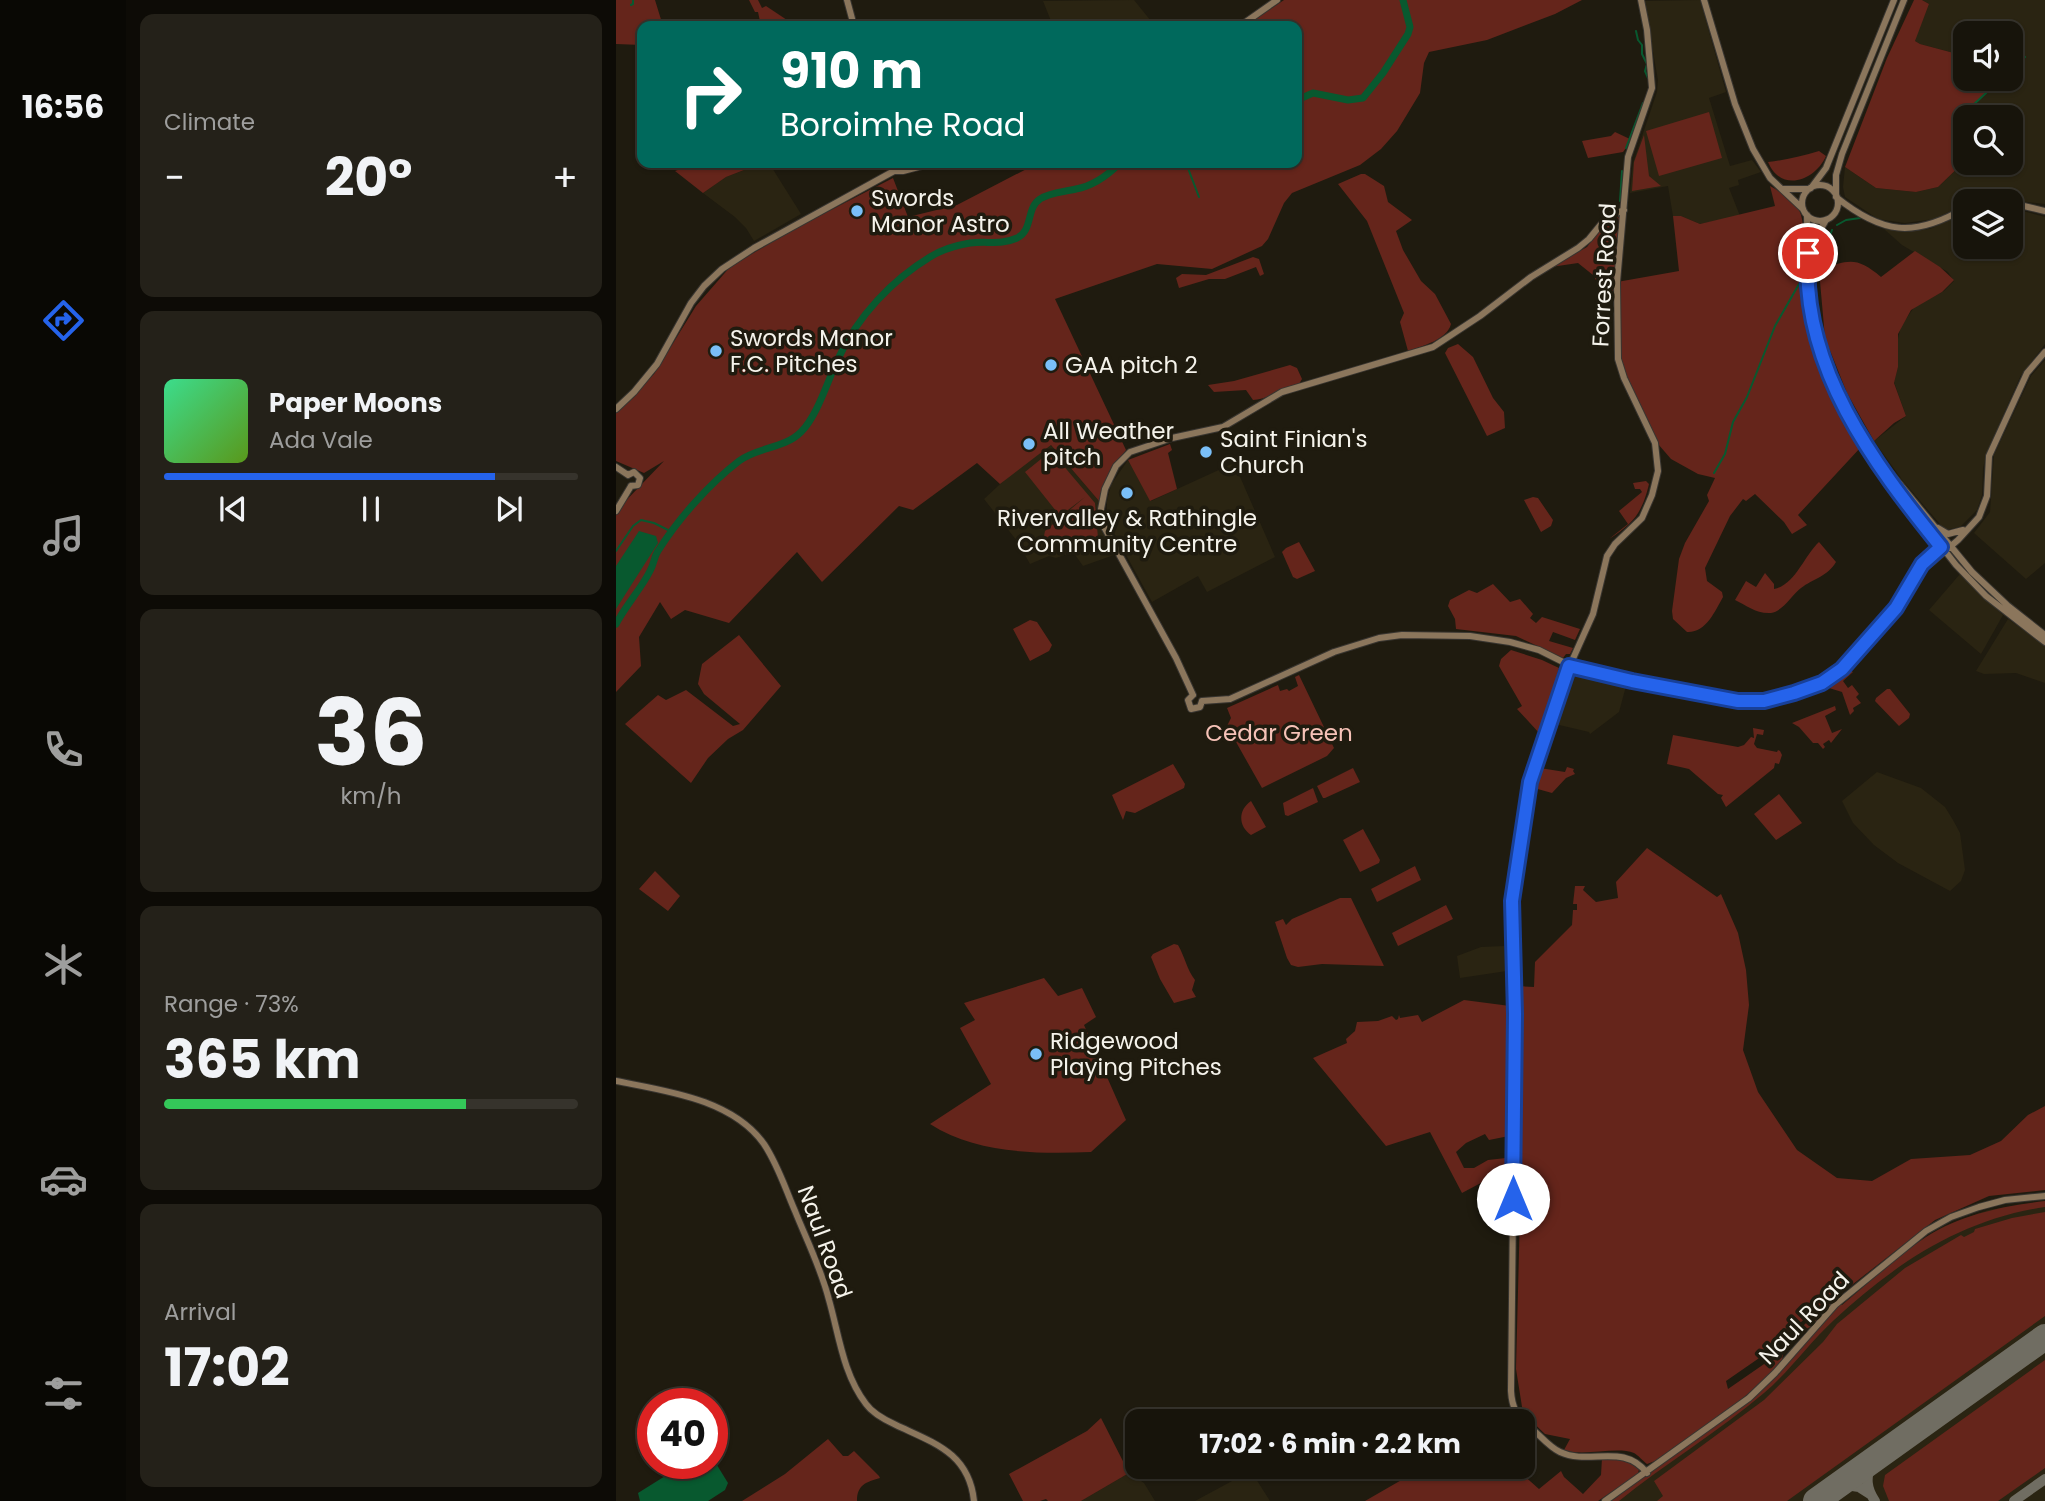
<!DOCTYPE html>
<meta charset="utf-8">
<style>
:root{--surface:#17140b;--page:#242119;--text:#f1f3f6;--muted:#9e9e9d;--line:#36332c;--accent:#2563eb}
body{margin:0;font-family:Poppins,sans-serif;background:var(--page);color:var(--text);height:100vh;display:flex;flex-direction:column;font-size:26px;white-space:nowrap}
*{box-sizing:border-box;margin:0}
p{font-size:23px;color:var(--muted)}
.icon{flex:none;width:38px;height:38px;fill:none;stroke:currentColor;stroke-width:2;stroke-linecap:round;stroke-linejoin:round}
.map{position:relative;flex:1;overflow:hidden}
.panel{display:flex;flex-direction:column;gap:14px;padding:14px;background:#0d0b06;width:490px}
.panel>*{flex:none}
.hud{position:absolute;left:21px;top:21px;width:665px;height:147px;border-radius:14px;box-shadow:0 2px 5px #0004,0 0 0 2px var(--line);background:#00695c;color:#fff;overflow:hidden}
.fabs{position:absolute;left:1337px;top:21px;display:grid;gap:14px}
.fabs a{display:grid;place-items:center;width:70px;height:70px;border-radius:14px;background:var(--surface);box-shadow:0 2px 5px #0004,0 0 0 2px var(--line);font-size:35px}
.speed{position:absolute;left:21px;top:1388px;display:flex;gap:14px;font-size:35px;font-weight:700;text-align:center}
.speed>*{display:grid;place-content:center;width:91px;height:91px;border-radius:50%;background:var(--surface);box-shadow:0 2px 5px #0004,0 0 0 2px var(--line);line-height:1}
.speed .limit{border:10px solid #d22;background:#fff;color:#111}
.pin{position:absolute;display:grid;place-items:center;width:60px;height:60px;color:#fff;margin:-30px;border:4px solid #fff;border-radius:50%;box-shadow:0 2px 7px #0007}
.me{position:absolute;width:77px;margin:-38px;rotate:0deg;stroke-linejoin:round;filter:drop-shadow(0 0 5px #0008)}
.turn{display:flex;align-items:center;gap:24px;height:147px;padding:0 28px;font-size:32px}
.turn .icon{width:91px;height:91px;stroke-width:2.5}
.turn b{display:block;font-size:49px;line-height:60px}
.big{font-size:52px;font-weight:700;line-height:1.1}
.panel .card{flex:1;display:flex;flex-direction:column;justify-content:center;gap:10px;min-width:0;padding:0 24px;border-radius:14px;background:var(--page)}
.panel .dial{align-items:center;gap:0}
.dial b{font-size:91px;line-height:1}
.song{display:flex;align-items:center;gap:21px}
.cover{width:84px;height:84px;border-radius:10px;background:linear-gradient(135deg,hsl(150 70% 55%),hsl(90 70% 35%))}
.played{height:7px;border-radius:4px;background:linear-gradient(90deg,var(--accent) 80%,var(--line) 80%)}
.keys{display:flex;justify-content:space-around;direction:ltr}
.heat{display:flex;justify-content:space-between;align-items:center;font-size:38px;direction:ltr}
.charge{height:10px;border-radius:5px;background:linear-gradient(90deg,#34c759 73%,var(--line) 0)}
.trip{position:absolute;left:509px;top:1409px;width:410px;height:70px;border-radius:14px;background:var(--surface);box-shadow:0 2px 5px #0004,0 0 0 2px var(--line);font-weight:700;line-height:70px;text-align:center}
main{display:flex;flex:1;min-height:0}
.tabs{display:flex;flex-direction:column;width:126px;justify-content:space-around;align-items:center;background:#090804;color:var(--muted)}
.tabs .icon{width:49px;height:49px}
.tabs .on{color:var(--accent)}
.tabs b{font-size:32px;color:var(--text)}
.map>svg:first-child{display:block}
.built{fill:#2a2412}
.green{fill:#65251b;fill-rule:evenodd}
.water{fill:#08592f}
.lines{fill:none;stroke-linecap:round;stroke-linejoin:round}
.stream{stroke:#08592f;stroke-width:2}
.river{stroke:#08592f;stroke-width:7}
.taxiway{stroke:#706d62;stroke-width:10}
.runway{stroke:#706d62;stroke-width:26}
.secondary-casing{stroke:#383530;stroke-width:8}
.secondary{stroke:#8b765c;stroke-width:6}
.route-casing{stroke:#184099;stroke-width:18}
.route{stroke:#2563eb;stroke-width:12}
.poi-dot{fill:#7abff8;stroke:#1f1b0f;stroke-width:2.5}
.labels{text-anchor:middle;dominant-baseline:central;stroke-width:7;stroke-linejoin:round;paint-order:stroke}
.poi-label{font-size:23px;fill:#f5f3eb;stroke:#1f1b0f;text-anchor:start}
.street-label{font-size:23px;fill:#f5f3eb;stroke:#1f1b0f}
.park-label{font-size:23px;fill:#f6c2b7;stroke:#1f1b0f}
</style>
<main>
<nav class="tabs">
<b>16:56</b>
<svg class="icon on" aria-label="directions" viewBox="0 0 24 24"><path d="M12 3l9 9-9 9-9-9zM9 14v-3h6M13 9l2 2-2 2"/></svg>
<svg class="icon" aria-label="music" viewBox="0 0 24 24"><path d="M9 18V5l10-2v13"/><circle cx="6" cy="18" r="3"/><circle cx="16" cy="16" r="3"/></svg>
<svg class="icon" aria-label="phone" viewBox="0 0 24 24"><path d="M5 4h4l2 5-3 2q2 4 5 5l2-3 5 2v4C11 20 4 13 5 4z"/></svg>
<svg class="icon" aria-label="climate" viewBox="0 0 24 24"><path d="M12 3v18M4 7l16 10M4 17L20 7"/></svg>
<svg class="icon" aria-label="car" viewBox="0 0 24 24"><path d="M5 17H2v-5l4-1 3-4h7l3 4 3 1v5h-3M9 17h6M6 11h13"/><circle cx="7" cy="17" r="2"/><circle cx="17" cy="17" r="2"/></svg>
<svg class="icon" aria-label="filters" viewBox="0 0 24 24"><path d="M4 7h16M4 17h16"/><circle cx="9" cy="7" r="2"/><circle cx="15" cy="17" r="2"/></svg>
</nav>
<section class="panel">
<div class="card"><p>Climate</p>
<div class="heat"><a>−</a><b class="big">20°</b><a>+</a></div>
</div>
<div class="card">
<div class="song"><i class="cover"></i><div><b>Paper Moons</b><p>Ada Vale</p></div></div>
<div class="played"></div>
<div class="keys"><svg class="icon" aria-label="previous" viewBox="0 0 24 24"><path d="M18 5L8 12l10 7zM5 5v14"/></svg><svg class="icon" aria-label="pause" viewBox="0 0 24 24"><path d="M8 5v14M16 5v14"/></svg><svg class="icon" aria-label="next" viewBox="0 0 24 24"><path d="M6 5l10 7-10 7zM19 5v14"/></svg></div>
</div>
<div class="card dial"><b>36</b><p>km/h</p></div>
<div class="card"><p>Range · 73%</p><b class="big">365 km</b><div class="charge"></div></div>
<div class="card"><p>Arrival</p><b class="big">17:02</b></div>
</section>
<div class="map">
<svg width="1429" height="1501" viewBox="0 0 1429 1501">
<rect width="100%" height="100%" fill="#1f1b0f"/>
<path class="built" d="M518 0 539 26H437L427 1Z
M1084 0 1110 92 1093 98 1114 166 1136 160 1145 172 1122 180 1123 185 1113 188 1124 216 1084 224 1065 216H1057L1052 186 1014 193 1017 163 1041 92 1042 80 1028 1Z
M1306 0H1429V204L1366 197 1349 201V204L1318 219 1289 223 1262 219 1229 197 1227 187 1229 167 1260 188 1300 192 1322 187 1349 161V163H1395V117H1356L1355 107 1385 79H1395V70L1408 58H1395V33H1349V56L1304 44 1299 41 1300 36 1313 4Z
M146 163H153L185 214 138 241 130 228 119 217 87 193 110 177Z
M1395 208 1429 217V344L1404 377 1371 452 1367 468 1366 495 1361 510 1344 527 1329 530 1287 481 1258 441 1290 416 1278 382 1282 367 1281 343 1285 326 1299 306 1328 291 1338 281 1332 272 1286 245 1268 229 1299 231 1314 229 1349 213V247H1395Z
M1429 360V563L1410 579 1358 533 1374 512 1378 455 1415 376Z
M435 445 483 501 488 532 498 555 467 566 457 552 440 558 433 556 414 564 401 541 368 499 395 474Z
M512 460 535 501 618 463 659 557 591 592 582 576 536 602 493 524 491 516V501L495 485Z
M1344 574 1387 615 1365 654 1313 610Z
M1392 619 1429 645V683L1400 673 1368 674 1360 671Z
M955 675 1010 686 1003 712 974 734 973 732 939 724Z
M1261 772 1305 788 1329 807 1337 820 1344 833 1349 870 1345 881 1334 891 1282 863 1258 845 1237 823 1226 801Z
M888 946 891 971 844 978 841 956 865 947Z
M1429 1201V1501H999L1088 1438 1209 1326 1309 1238 1326 1227 1372 1210Z
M642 1467 640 1479 654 1501H579Z
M513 1473 528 1483 539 1501H465Z"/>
<path class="green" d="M0 0H39L47 26H26V45L0 44Z
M133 0H142L146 8 150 6 174 22 175 26H145L142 12H139Z
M668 0H966L939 14 871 40 813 52 808 63 804 93 781 131 765 149 744 165 676 193 668 203 652 239 646 246 596 269 541 264 439 299 510 450 494 472 483 501 435 445 384 484 361 463 297 510 283 506 206 582 181 552 113 623 69 610 55 619 44 602 23 637 25 666 0 692V511L48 461 28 473 0 461V413L38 374 80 306 114 267 176 230 277 178 292 217 341 205 422 163H681V26L632 24Z
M1298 0H1306L1313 4 1299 41 1304 44 1349 56V79H1385L1355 107 1356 117H1349V161L1322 187 1300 192 1260 188 1229 167 1271 58Z
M1093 112 1106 158 1043 176 1030 131Z
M999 132 1016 140 1007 152 972 158 966 141 995 136Z
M1028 135 1033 176 1045 186 1016 191 1018 162Z
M1203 151 1210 156C1199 181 1165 193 1152 162 1170 160 1186 156 1203 151Z
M81 163H146L110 177 87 193 59 171Z
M745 174H749L768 186 772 202 796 220 780 231 787 250 805 281 819 294 835 324C831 340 806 346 792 351L784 322 788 313 751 221 722 184Z
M1154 186C1166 193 1181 201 1185 215 1192 240 1182 267 1184 291 1190 348 1214 400 1245 447L1182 515 1191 525 1176 534 1168 522 1139 494 1130 501 1127 499 1114 516 1089 568 1091 581 1106 592 1107 597C1099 611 1090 633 1071 632L1057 619 1056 611 1063 559 1069 543 1093 501 1091 495 1099 478 1082 474 1055 459 1036 437 1003 366 1001 282 1063 271 1057 216H1065L1084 224 1159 206Z
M1000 216 1003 218 997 296 988 294 977 275 962 263 935 267 971 247 993 218Z
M1299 251 1324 267 1338 280 1326 292 1295 310 1282 334V367L1278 383 1290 416 1278 423 1258 441 1231 393 1209 338 1203 270C1233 260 1240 256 1265 277Z
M637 257 643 259 648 274 644 276 640 267 609 279H593L563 288 560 278 566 274 590 275Z
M842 344 857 357 877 398 888 412 889 428 871 436 829 353 832 348Z
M674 365 681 368 686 379 683 384C669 388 650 400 637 400L630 390 598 392 592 385 618 381Z
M554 444 556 450 552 453 561 489 534 501 512 460Z
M435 451 479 503 482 538 427 541 429 531 469 497 444 516 409 472Z
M1030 481 1033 484C1026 513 1018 523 993 539L1012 524 1003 511 1026 492 1024 489H1019L1017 483Z
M917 497 922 498 937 520 935 526 925 532 908 500Z
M683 542 699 571 681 579 677 577 666 552 670 548Z
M1203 542 1220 562C1212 576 1197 579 1185 588 1176 595 1166 612 1155 613 1140 614 1130 605 1119 600L1130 581 1140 587 1149 573 1158 584V589C1179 585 1188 556 1203 542Z
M877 584 894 602 904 599 917 614 914 618 920 623 926 617 964 629 959 640 937 632 933 641 957 648 954 654H950L947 658 900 636 840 629 839 619 832 606 834 600 853 590 861 593Z
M414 620 421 622 436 645 433 651 414 661 397 629Z
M123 635 165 686 127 730 112 739 92 758 75 783 9 724 42 695 50 700 70 690 117 726 124 724 88 694 82 684 86 664Z
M895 650 926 660 943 668 924 734 901 709 906 706 883 666 885 659Z
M1232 669 1237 672 1227 681 1232 688 1236 685 1243 694 1240 697 1245 703 1237 708 1238 711 1234 715 1226 692 1213 688 1212 685Z
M683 675 718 748 711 756 646 788 611 726 615 718 611 708 662 685 664 691 671 689 673 691 682 686 679 677Z
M1271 689H1274L1294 714 1293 718 1283 726 1259 701 1260 698Z
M1219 706 1220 710 1209 716 1216 733 1226 729 1215 743 1213 740 1207 744 1209 747 1207 749 1202 743H1197L1183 727 1176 723Z
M1137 728 1148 730 1147 735 1141 734 1138 744 1141 748 1161 752 1162 750 1164 751 1166 755 1163 764 1159 763 1158 768 1110 807 1105 798 1107 795 1102 794 1073 769 1051 764 1057 735 1122 747 1128 745 1135 737 1138 738Z
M557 764 569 784 568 788 519 813 510 811 507 820 496 795Z
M951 767 958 769 957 771 959 774 950 778 936 793 918 788 924 768 949 772Z
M737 768 744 782 709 798H707L701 786Z
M697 788 702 802 672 816 669 815 667 803Z
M1163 794 1186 823 1160 840 1138 814Z
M635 801 650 827 635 835C622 826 622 810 635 801Z
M747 829 764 860 763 863 744 872 727 840Z
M1031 848 1101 897 1105 894 1122 933 1130 970 1133 1005 1127 1050 1142 1092 1181 1150 1221 1178 1256 1181 1295 1159 1354 1155 1385 1141 1412 1115 1429 1106V1190L1373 1196 1319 1220 1214 1302H1218L1196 1326 1180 1334 1168 1347 1166 1361 1144 1384 1116 1407 1039 1461 1031 1464C1027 1461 1022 1455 1018 1453 1000 1446 968 1457 948 1450L954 1439 929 1434 907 1413 900 1369 904 1213 902 986 918 987 919 962 956 925 957 910H961V904H957L959 886H969L967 890 980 902 1002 898 1000 882ZM1206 1307 1151 1362 1112 1389 1110 1381 1149 1354 1201 1308Z
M799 866 805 880 761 902 755 889Z
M39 871 64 896 52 911 23 889Z
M724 898H735L768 966 706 964 682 967 675 965 671 958 659 922 667 919 670 925 676 919Z
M830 905 837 919 782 946 776 933Z
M558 944 562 945C569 957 571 970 579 980L576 990 580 997 558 1003 544 979 535 957 537 954Z
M428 978 442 996 466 988 480 1017 468 1025 510 1120 475 1152C421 1154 361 1154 314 1124L375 1084 344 1028 359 1020 348 1003Z
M848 1000 894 1006 891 1111 893 1136 873 1140 869 1134 850 1143 840 1152 848 1168H858L872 1160 890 1158 893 1168 846 1193 814 1132 770 1146 697 1058 731 1043 730 1039 739 1031 741 1022 762 1021 776 1016 780 1020 782 1019 783 1015 784 1018 802 1015 806 1022Z
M1429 1201V1207C1344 1220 1280 1263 1218 1320 1193 1343 1174 1371 1148 1393 1102 1432 1050 1463 1003 1501H995L1120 1410 1224 1304 1226 1305C1253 1283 1280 1256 1310 1237 1346 1214 1387 1206 1429 1201Z
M1429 1212V1316L1171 1501H1041L1047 1496 1038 1481 1148 1400 1207 1342 1221 1324 1289 1268 1345 1235 1348 1237 1358 1232 1359 1229 1396 1218Z
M1429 1360V1468L1382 1501H1273L1267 1486 1269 1475Z
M485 1418 513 1473 465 1501H432L430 1499 424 1501H407L393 1474 471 1431Z
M212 1439 227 1456H232L238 1451 263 1476 264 1478C250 1482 241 1485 241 1501H126L169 1474Z
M986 1458C999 1459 1015 1459 1023 1469L1022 1474 982 1501H749L808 1467H841L857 1480 869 1467H898L923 1489 945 1471 948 1477 967 1494 985 1475Z"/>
<path class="water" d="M23 531 40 536 42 543 0 609V566Z
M96 1457 112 1483 109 1490 92 1501H24L22 1493 70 1463H96Z"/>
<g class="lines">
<path class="stream" d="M15 5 17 4V0
M1020 31 1022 40 1026 45V54L1031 64 1029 71 1032 78
M1395 70 1409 57
M1356 117 1355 107 1385 79
M1010 148 1027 103
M570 163 583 197
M1004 201 1006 171
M1221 225 1230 220 1244 218
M1205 261 1216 230
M1098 473 1109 454 1117 422 1131 397 1159 326 1183 284
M0 551 17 526 25 520 38 523 56 532"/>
<path class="river" d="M681 100 697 93 732 100 747 98 767 73 792 34 794 27 787 0
M0 624C10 605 25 589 34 571 38 564 38 557 42 551 62 519 93 484 123 461 141 447 168 449 185 432 202 415 212 379 223 357 242 316 276 280 314 257 325 250 342 245 354 243 370 241 386 245 401 238 417 231 410 208 424 199 434 192 448 192 460 189 477 186 492 175 504 163"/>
<path class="taxiway" d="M1255 1463C1250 1478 1250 1488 1259 1501
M1223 1484 1243 1487 1254 1494
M1398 1501 1429 1479"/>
<path class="runway" d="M1200 1501 1429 1337"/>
<g class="secondary-casing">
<path id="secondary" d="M231 0 238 26
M1025 0 1031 30 1036 88 1012 157 1001 282 1002 359 1008 378 1039 443 1042 471 1036 495 1026 518 999 544 991 556 977 614 942 692 912 793 895 916 899 1024 895 1391C896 1409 901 1415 914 1427 924 1435 933 1447 944 1452 974 1466 1007 1442 1031 1473
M1088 0 1119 104 1137 149 1154 178 1187 209
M624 26 661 0
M278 171H287L318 163
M1186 203a18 18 0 1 1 36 0a18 18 0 1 1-36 0Z
M1195 188 1210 168 1278 0
M1167 189H1193
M1220 195V175L1226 154 1288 0
M1220 197C1266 234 1298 238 1349 208
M1365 201H1384
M1395 203 1429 211
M1191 215 1192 288 1196 319 1208 360 1225 401 1259 461 1340 565 1370 596 1429 642
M1194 248 1210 220
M0 409 18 392 41 364 75 303 88 286 106 269 138 248 278 171
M1255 449 1356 572 1391 605 1429 635
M0 467 12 475
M12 475 18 472 24 478 22 485 15 486
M0 511 15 486
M1322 528 1332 534 1347 530
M1302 569 1327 546
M577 695 560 658 487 525 485 509 489 489 500 466 514 452 556 438 607 427 666 392 817 347 864 316 915 277 962 248 973 239 991 217 1008 210
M577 695 572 700 575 709 584 707 586 701
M586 701 614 699 718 652 763 638 786 635 854 636 894 642 923 650 961 669 1122 701 1159 699 1201 685 1226 669 1280 608 1308 569 1342 540 1363 517 1371 496 1373 456 1411 373 1429 352
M0 1081C50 1091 116 1099 148 1144 162 1165 169 1188 179 1211 191 1241 205 1268 213 1300 223 1335 227 1374 250 1404 257 1414 269 1420 280 1425 318 1443 353 1453 358 1501
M989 1501 1133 1398 1159 1373 1219 1305 1310 1231 1335 1217 1363 1207 1389 1200 1429 1196"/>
</g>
<use href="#secondary" class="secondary"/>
</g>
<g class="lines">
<g class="route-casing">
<path id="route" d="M897 1199 899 1014 896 901 914 782 953 666 1016 681 1122 701H1148L1178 693 1206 683 1226 669 1280 608 1306 564 1325 547C1258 464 1184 366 1192 253"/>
</g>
<use href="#route" class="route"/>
</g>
<g class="poi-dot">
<circle cx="241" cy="211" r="7"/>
<circle cx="100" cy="351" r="7"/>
<circle cx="435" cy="365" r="7"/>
<circle cx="413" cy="444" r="7"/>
<circle cx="590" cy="452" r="7"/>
<circle cx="511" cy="493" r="7"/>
<circle cx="420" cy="1054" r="7"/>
</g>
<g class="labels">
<g class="poi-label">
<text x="255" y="198">Swords<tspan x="255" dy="26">Manor Astro</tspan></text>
<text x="114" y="338">Swords Manor<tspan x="114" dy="26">F.C. Pitches</tspan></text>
<text x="449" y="365">GAA pitch 2</text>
<text x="427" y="431">All Weather<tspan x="427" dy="26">pitch</tspan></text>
<text x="604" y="439">Saint Finian's<tspan x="604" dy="26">Church</tspan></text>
<text x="511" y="518" text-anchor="middle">Rivervalley &amp; Rathingle<tspan x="511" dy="26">Community Centre</tspan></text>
<text x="434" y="1041">Ridgewood<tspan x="434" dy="26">Playing Pitches</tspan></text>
</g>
<g class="street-label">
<text transform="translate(988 275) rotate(-87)">Forrest Road</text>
<text transform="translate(209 1242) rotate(70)">Naul Road</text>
<text transform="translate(1188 1318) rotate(-46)">Naul Road</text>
</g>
<g class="park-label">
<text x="663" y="733">Cedar Green</text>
</g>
</g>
</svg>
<div class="fabs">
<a><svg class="icon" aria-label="sound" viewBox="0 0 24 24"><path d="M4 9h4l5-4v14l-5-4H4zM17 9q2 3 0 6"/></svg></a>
<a><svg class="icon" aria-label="search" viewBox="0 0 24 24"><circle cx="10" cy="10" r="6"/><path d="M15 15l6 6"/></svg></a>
<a><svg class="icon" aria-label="layers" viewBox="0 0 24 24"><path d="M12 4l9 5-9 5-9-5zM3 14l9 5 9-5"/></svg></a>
</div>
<div class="speed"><div class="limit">40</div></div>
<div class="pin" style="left:1192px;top:253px;background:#d93025"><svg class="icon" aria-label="arrive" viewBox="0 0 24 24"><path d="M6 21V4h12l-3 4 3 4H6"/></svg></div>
<svg class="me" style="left:897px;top:1199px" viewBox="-20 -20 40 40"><circle r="19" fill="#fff"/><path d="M0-13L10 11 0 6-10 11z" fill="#2563eb"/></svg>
<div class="trip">17:02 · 6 min · 2.2 km</div>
<div class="hud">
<div class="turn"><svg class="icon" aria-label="right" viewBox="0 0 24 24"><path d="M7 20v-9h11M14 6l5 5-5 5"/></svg><div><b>910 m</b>Boroimhe Road</div></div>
</div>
</div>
</main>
